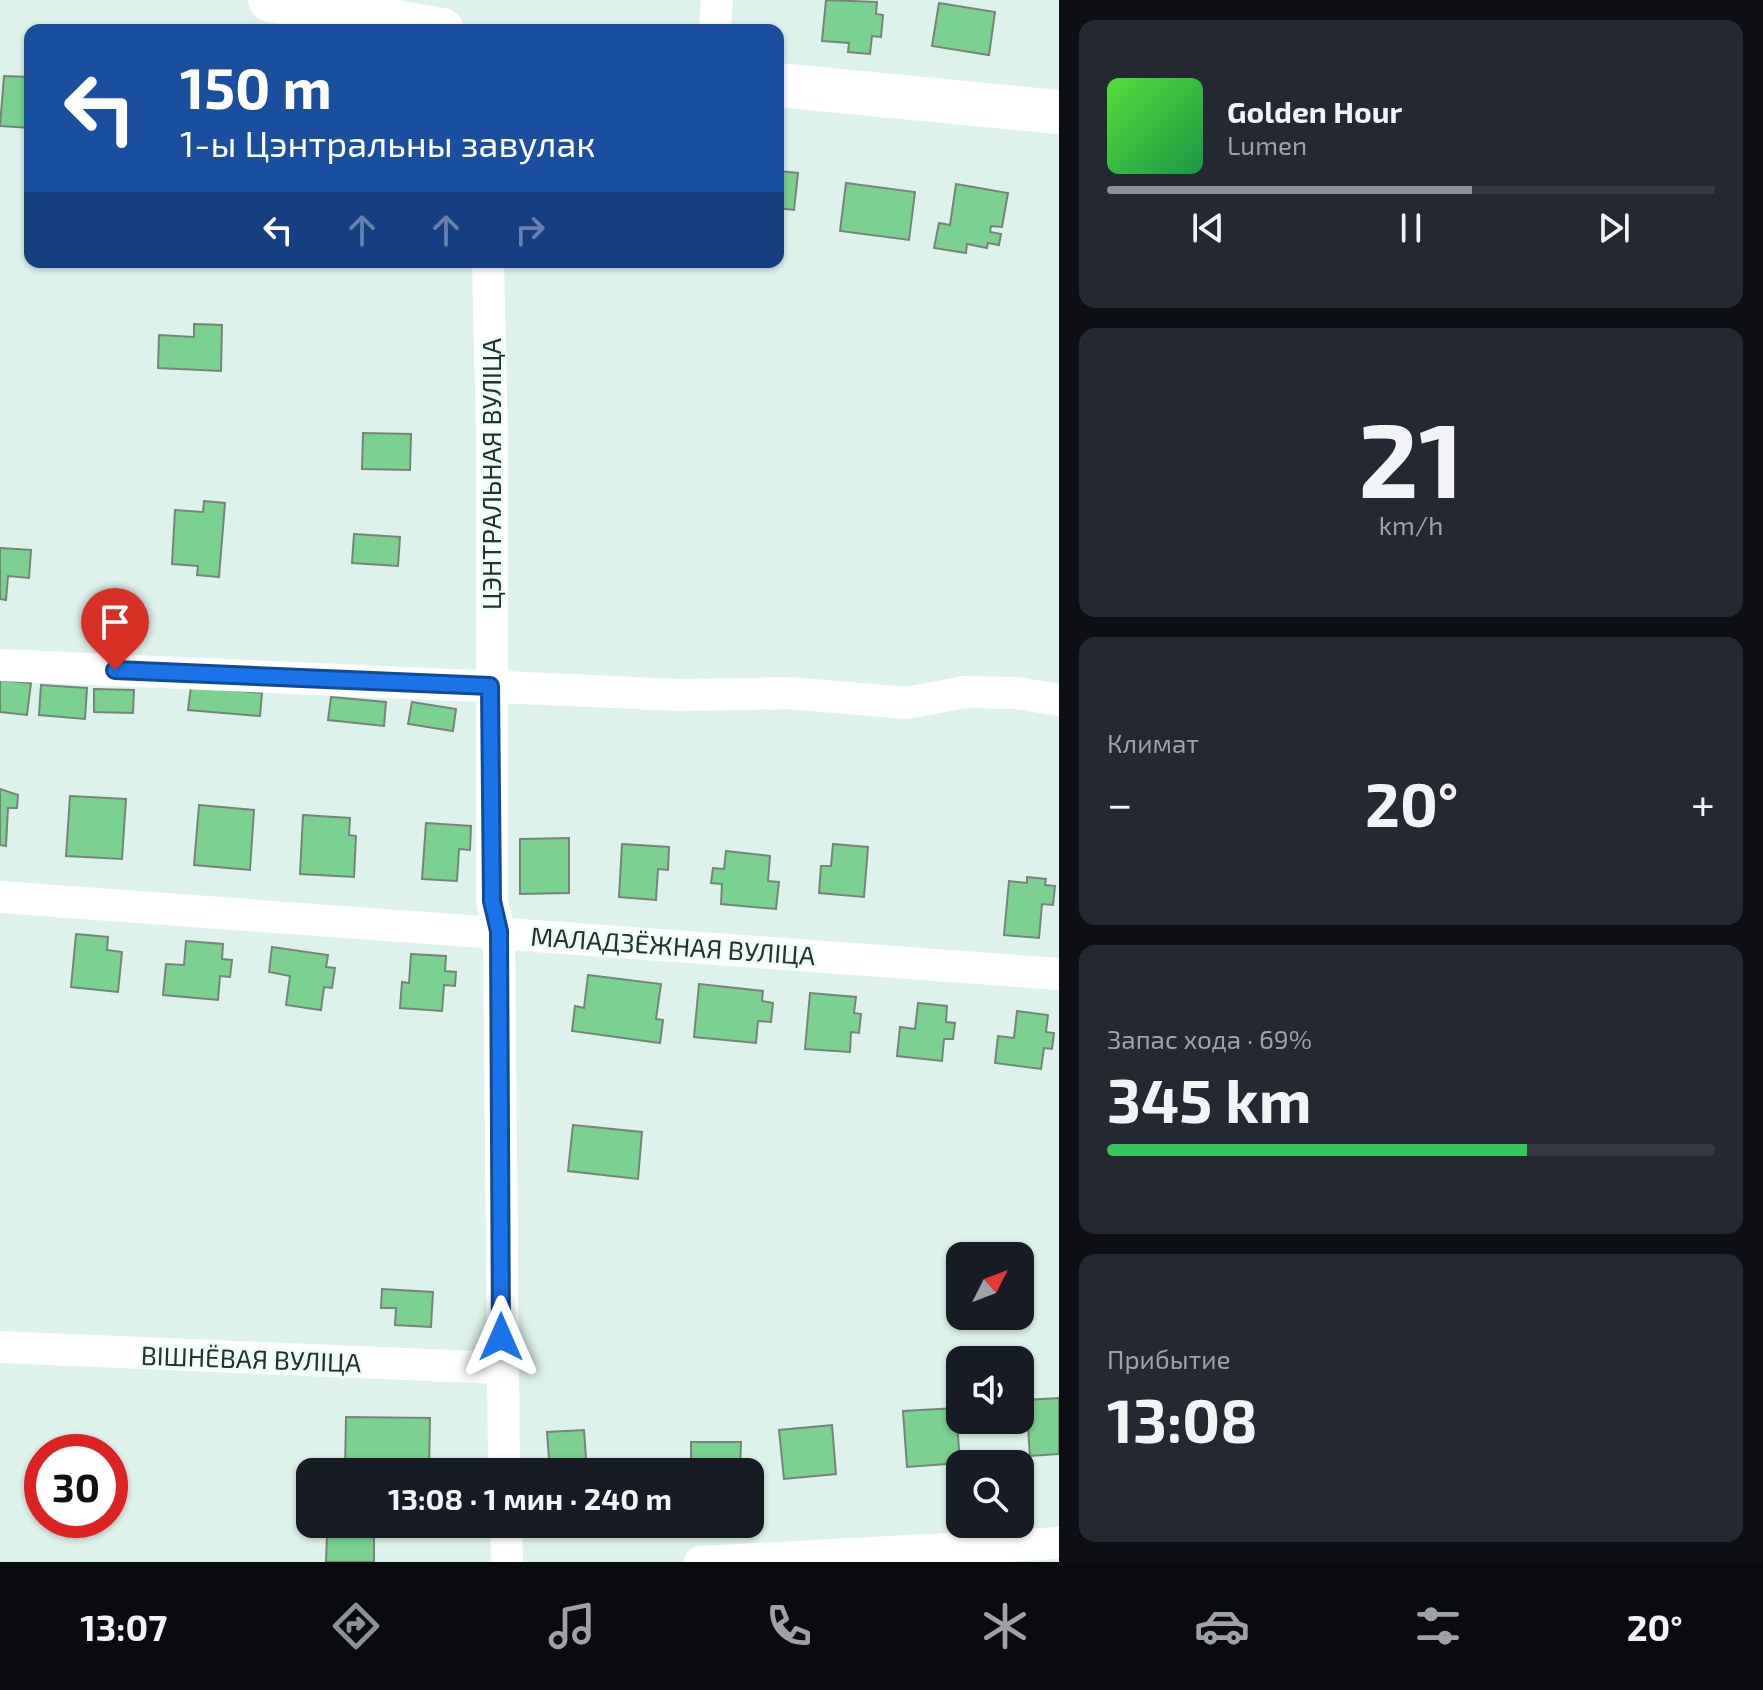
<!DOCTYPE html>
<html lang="ru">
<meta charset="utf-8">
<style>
:root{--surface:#171b24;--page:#242831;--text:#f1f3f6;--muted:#9ea1a6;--line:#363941;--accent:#8c9099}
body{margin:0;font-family:"Exo 2",sans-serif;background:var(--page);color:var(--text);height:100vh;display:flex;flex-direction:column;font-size:30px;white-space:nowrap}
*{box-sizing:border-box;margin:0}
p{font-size:26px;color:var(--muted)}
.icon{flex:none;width:44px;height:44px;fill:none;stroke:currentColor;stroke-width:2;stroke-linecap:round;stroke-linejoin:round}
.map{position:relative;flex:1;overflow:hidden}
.drawer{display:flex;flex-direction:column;gap:20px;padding:20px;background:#0d0f14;width:704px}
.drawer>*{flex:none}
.hud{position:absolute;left:24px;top:24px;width:760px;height:244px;border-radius:16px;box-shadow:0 2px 6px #0004;background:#1a4fa0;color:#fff;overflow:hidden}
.needle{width:52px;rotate:48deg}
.buttons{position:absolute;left:946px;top:1242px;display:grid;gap:16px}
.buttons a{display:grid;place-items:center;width:88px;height:88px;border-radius:16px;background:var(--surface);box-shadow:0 2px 6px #0004;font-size:40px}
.speed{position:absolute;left:24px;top:1434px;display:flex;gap:16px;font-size:40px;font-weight:700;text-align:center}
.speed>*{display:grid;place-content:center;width:104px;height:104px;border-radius:50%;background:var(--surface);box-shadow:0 2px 6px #0004;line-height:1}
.speed .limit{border:12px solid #d22;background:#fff;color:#111}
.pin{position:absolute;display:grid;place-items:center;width:68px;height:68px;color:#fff;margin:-82px -34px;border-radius:50% 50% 50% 0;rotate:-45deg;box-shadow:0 0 8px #0007}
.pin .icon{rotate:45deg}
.me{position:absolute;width:88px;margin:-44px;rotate:0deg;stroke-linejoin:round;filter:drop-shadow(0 0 6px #0008)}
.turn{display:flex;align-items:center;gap:28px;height:168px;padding:0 24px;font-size:36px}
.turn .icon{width:104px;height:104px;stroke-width:2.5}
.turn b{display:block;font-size:56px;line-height:68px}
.lanes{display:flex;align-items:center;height:76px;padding:0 24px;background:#0003;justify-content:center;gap:40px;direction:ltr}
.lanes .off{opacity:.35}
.big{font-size:60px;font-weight:700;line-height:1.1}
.drawer .tile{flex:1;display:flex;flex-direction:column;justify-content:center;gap:12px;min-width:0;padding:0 28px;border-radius:16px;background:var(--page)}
.drawer .dial{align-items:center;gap:0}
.dial b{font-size:104px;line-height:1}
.song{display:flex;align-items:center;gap:24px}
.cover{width:96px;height:96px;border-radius:12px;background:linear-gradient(135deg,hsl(110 70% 55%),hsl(140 70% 35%))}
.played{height:8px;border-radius:4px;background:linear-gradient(90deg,var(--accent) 60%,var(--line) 60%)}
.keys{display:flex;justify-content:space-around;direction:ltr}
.heat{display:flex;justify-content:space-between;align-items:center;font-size:44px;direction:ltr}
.charge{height:12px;border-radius:6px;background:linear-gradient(90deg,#34c759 69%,var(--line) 0)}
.trip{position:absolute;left:296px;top:1458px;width:468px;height:80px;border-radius:16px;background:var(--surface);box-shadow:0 2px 6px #0004;font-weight:700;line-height:80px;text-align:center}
.menu{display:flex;height:128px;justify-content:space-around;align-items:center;background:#090b0e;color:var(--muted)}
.menu .icon{width:56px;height:56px}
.menu .active{color:var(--accent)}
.menu b{font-size:36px;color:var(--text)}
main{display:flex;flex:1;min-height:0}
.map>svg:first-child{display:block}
.building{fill:#7bd18f;stroke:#768579;stroke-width:2}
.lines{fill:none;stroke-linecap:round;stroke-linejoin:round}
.street{stroke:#fff;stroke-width:32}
.secondary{stroke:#fff;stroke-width:44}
.route-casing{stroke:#114b97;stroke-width:20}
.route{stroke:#1a73e8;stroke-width:14}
.labels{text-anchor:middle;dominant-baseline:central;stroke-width:6;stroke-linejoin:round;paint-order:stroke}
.street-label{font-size:26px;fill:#282f2d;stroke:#edfef8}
</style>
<main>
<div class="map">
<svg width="1059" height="1562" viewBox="0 0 1059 1562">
<rect width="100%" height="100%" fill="#ddf2ea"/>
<path class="building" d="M826 0 877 2 876 14 883 15 881 37 872 36 870 54 848 52 849 43 822 41Z
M939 3 995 12 989 55 932 46Z
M4 76 30 77V128L0 126Z
M778 171 798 173 794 210 778 208Z
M846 183 915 192 909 240 840 231Z
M956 184 1008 193 1002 227 991 226 990 232 1001 234 999 245 988 243 987 248 967 244 966 253 934 248 939 223 950 225Z
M194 324 222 325 221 371 158 368 159 335 194 337Z
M363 433 411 434 410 470 362 469Z
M204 501 225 503 219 577 197 575 198 566 172 564 175 510 203 512Z
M354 534 400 537 398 566 352 563Z
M0 548 31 550 29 578 8 576 6 600 0 599Z
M0 680 31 683 27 715 0 712Z
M41 685 87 688 85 719 39 715Z
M191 686 262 693 260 716 188 710Z
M94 689 134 690 133 713 94 712Z
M331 697 386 702 384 726 328 720Z
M412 702 456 709 453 731 408 724Z
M0 789 18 795 17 808H8L6 846 0 845Z
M70 796 126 799 122 859 66 856Z
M199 805 254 810 250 870 194 865Z
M303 815 350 818 349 835 356 836 354 877 300 874Z
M426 823 471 826 470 850 459 849 457 881 422 879Z
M569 838V893L520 894V839Z
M622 844 669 847 668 870 658 869 656 900 619 897Z
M833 844 868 847 864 897 819 893 821 866H831Z
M726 851 770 856 768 881 779 882 776 909 721 904 722 884 711 883 713 868 724 869Z
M1027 877 1046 879 1045 885 1055 886 1053 905 1042 904 1039 938 1004 935 1009 881 1027 883Z
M76 934 108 937 107 950 122 952 118 992 71 987Z
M186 941 223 944 222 959 232 960 230 977 220 976 218 1000 163 995 166 964 184 965Z
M272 947 328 955 326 967 335 968 332 988 324 987 321 1010 286 1005 290 976 269 972Z
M411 954 446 956 445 971 456 972 455 986 444 985 442 1011 400 1008 402 982 409 983Z
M588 975 661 984 656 1019 663 1020 660 1043 572 1031 575 1006 584 1008Z
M699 984 763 991 762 1001 773 1003 771 1022 758 1021 756 1043 694 1037Z
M810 993 856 997 854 1013 861 1014 859 1033 851 1032 850 1052 805 1049Z
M918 1003 947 1006 946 1022 955 1023 953 1039H944L942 1061 897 1056 900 1027 915 1029Z
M1017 1011 1048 1015 1046 1032 1054 1033 1052 1049 1044 1048 1041 1069 995 1063 998 1036 1014 1038Z
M573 1125 642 1132 638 1179 568 1171Z
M382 1289 433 1292 431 1327 395 1325 396 1308H381Z
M1059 1398V1454L1030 1456 1026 1400Z
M956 1408 960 1463 907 1467 903 1411Z
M346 1417 430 1418 429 1472H345Z
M832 1425 836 1474 784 1479 779 1430Z
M584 1430 587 1472H550L547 1432Z
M691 1442H741L740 1472H691Z
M327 1534 374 1535V1562H326Z"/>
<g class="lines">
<path class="street" d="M715 30 717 0
M488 262 492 436V901L499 931 504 1472
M0 665 681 695 788 693 907 703 964 692 1017 693 1059 700
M0 897 1059 974
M0 1347 501 1368
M506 1524 507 1562
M700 1562 1059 1543"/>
<path class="secondary" d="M270 0 442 30
M778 85 1059 112"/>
</g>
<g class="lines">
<g class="route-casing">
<path id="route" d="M115 670 490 686 492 901 499 931 501 1337"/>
</g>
<use href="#route" class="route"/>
</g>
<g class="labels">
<g class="street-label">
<text transform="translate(490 474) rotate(-90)">ЦЭНТРАЛЬНАЯ ВУЛІЦА</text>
<text transform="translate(673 945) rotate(4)">МАЛАДЗЁЖНАЯ ВУЛІЦА</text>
<text transform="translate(251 1358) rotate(2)">ВІШНЁВАЯ ВУЛІЦА</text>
</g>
</g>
</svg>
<div class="buttons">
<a><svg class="needle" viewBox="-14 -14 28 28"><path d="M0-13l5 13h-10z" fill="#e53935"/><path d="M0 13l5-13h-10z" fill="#9ea1a6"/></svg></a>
<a><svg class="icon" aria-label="sound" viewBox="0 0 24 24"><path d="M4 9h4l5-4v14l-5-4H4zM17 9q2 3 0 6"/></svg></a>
<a><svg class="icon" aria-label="search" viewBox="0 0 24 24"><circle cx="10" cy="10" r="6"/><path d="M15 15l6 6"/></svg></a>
</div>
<div class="speed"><div class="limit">30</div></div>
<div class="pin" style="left:115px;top:670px;background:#d93025"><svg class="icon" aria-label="arrive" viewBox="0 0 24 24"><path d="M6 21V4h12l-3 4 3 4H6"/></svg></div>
<svg class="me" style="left:501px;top:1337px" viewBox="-20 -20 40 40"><path d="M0-17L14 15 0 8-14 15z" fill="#1a73e8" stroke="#fff" stroke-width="4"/></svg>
<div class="trip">13:08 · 1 мин · 240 m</div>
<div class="hud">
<div class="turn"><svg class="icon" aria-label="left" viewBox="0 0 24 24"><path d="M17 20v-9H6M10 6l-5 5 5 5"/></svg><div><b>150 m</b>1-ы Цэнтральны завулак</div></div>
<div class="lanes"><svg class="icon" aria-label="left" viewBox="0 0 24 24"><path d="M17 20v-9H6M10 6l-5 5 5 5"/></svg><svg class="icon off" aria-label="ahead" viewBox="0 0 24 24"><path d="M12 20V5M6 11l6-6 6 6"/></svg><svg class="icon off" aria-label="ahead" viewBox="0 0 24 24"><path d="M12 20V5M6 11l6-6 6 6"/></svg><svg class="icon off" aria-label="right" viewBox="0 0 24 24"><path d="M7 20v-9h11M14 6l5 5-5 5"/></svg></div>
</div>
</div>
<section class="drawer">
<div class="tile">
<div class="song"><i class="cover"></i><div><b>Golden Hour</b><p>Lumen</p></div></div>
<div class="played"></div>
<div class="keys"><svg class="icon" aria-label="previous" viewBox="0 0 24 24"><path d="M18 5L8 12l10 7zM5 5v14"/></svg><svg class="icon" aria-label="pause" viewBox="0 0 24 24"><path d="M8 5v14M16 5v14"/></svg><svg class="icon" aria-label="next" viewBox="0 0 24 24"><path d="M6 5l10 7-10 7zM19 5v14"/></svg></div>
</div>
<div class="tile dial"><b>21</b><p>km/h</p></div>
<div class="tile"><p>Климат</p>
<div class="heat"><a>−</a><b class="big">20°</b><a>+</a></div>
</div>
<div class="tile"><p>Запас хода · 69%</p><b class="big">345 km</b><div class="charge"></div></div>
<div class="tile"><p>Прибытие</p><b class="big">13:08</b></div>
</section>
</main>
<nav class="menu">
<b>13:07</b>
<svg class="icon active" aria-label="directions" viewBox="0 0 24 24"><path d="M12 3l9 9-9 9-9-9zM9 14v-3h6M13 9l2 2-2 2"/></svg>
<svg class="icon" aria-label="music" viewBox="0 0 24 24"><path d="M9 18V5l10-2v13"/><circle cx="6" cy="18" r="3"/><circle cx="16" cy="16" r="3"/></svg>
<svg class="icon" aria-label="phone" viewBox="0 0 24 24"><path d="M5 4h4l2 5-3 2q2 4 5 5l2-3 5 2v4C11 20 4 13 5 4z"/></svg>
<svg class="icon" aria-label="climate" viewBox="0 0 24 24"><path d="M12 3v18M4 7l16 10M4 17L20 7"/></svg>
<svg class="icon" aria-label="car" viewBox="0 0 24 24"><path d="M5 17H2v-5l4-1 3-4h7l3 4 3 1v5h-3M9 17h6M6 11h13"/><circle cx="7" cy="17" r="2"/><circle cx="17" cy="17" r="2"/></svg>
<svg class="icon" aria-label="filters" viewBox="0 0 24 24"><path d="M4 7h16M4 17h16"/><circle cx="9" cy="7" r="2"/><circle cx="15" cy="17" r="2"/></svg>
<b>20°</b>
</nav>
